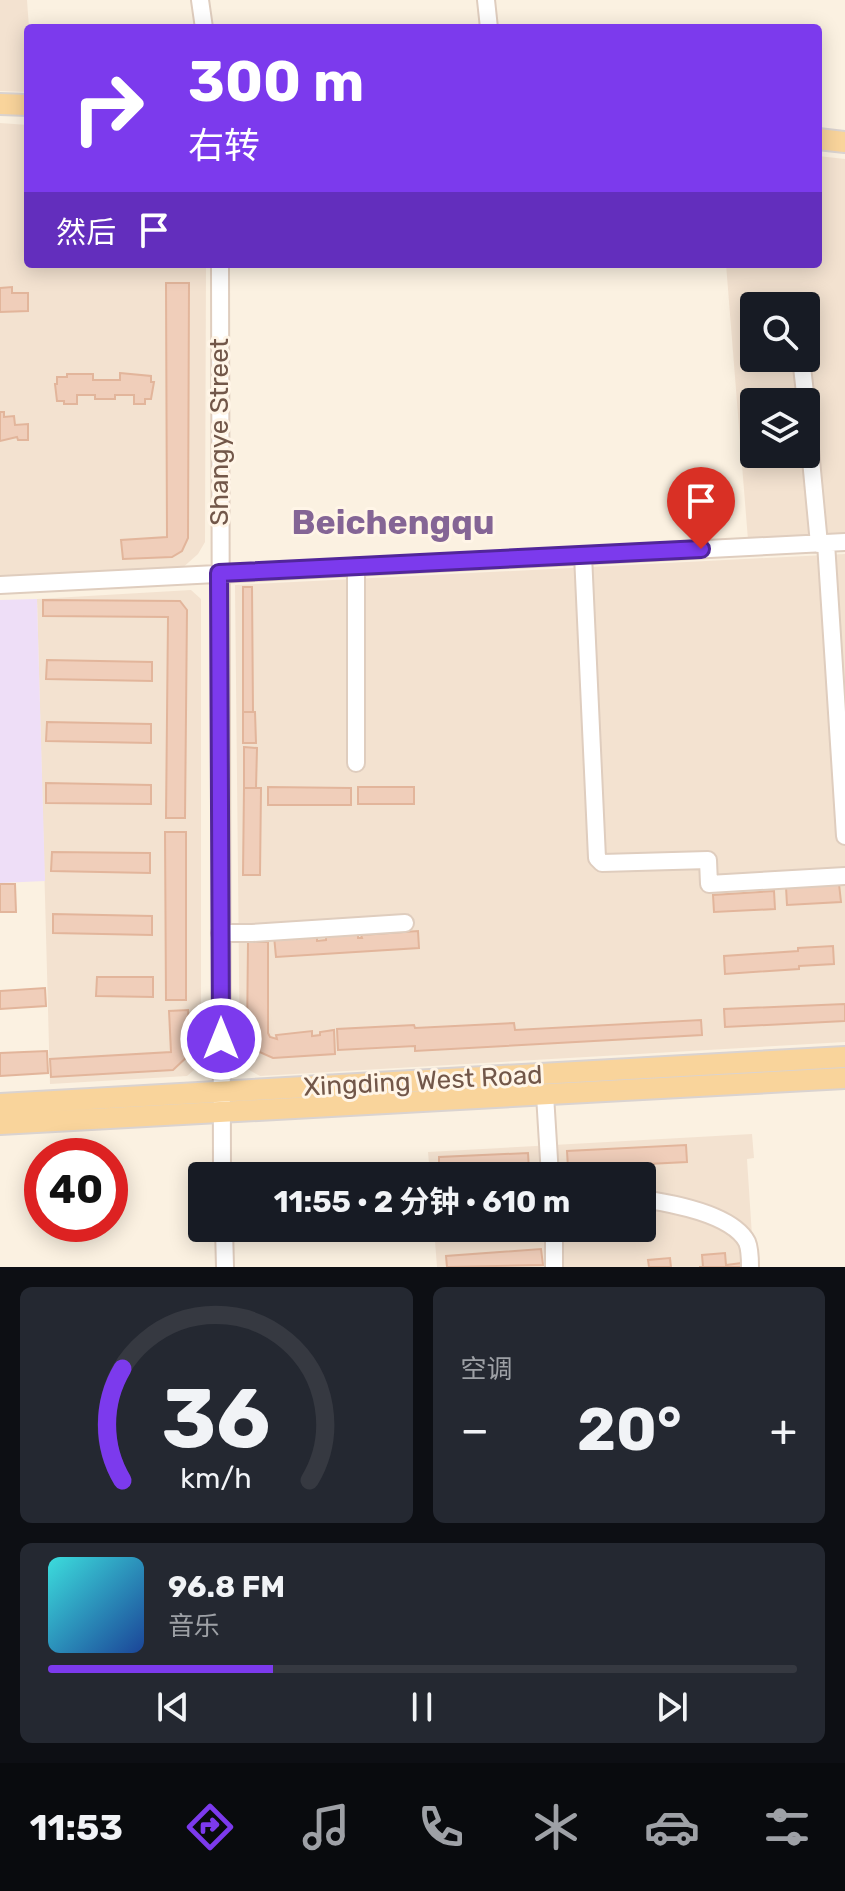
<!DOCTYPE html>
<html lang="zh">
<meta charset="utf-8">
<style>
:root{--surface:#171b24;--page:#242831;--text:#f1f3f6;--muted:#9ea1a6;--line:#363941;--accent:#7c3aed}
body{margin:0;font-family:Rubik,"Noto Sans SC",sans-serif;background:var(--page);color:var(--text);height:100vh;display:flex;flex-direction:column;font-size:30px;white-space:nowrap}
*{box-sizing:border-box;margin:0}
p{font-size:26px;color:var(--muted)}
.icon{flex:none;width:44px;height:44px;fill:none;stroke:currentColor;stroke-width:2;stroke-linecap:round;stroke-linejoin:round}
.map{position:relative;height:1267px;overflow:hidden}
.side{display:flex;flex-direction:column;gap:20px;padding:20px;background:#0d0f14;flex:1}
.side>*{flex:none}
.hud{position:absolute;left:24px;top:24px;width:798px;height:244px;border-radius:8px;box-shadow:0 4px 20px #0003;background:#7c3aed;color:#fff;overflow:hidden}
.tools{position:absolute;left:740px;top:292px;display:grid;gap:16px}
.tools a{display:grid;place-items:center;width:80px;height:80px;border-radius:8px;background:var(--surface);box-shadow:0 4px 20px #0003;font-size:40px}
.speed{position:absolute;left:24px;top:1138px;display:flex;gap:16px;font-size:40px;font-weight:700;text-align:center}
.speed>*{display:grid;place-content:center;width:104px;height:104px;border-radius:50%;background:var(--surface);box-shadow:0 4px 20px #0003;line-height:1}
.speed .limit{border:12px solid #d22;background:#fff;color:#111}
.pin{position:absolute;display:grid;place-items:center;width:68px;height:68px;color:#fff;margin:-82px -34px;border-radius:50% 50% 50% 0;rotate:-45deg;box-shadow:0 0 8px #0007}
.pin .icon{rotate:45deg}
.me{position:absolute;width:88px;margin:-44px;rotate:0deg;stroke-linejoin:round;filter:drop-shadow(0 0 6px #0008)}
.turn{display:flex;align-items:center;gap:28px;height:168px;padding:0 32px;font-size:36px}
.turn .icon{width:104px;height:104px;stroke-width:2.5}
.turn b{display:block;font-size:56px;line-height:68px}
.then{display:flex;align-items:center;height:76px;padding:0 32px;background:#0003;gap:16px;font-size:30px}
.big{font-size:60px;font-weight:700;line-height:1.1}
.side .tile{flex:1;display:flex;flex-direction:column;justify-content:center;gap:12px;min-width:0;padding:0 28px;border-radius:12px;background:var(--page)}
.side .dial{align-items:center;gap:0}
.dial svg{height:208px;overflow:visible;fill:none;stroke:var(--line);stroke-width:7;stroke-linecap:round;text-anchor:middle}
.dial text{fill:var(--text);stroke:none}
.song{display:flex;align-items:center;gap:24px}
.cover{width:96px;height:96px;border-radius:12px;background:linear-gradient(135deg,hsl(180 70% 55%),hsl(220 70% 35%))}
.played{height:8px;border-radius:4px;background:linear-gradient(90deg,var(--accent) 30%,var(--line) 30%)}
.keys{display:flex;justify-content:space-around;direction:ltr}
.heat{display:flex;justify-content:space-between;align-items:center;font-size:44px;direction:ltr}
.side .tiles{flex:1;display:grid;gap:20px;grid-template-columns:1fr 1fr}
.tile:last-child{grid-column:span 2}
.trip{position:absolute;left:188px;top:1162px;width:468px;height:80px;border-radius:8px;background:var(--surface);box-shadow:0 4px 20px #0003;font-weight:700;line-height:80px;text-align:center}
.tab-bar{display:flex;height:128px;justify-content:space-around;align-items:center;background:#090b0e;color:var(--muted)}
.tab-bar .icon{width:56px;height:56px}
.tab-bar .current{color:var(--accent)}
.tab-bar b{font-size:36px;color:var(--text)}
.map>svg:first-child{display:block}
.residential{fill:#f3e2d0;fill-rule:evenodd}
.education{fill:#eedef7}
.building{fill:#f0ceba;stroke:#e2b59b;stroke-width:2}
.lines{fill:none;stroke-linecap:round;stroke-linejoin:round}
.minor-casing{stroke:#dfcdbe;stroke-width:20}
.major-casing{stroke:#dad3d0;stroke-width:24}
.minor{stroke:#fff;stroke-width:16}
.major{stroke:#f9d49b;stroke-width:20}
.route-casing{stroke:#51269a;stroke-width:20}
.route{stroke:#7c3aed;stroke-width:14}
.labels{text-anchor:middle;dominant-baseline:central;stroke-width:6;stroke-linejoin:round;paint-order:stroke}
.street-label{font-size:26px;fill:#725749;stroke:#fff5e7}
.district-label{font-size:34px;font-weight:bold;fill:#846595;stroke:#fff5e7}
</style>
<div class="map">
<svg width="845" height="1267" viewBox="0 0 845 1267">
<rect width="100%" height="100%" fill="#fbf1e1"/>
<path class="residential" d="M0 0H27L29 28 28 92 0 91Z
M0 123 28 125V264H206L205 542 198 554 180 570 0 577Z
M818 156 845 159V535L748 540 726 264H818ZM754 306H806V358H754ZM754 402H806V454H754Z
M845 554V1042L260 1076 240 1065 235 585Z
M191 590 201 599V1064L187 1076 50 1084 37 599Z
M752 1134 754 1158 747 1159 754 1267H437L434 1228H642V1176H430L428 1152Z"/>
<path class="education" d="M37 599 45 881 0 883V600Z"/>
<path class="building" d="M166 283H189L188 538 182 551 172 557 123 559 121 540 167 537Z
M12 287V293H28V311L0 312V288Z
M120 373 151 376V382H154L151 399H145V404H134V395H115V399H95V395H77V404H64V401H57L55 384H57V377H67V374H93V380H120Z
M0 412H4V417L14 416 15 425 28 424V440H18L17 437 0 441Z
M243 587H252L253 712H243Z
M43 600 180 601 187 610 185 818H166L168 617 43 616Z
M47 660 152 662V681L46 679Z
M243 712H255L256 743H243Z
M47 722 151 724V743L46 741Z
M244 747 257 748 256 788H244Z
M46 783 151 785V804L46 803Z
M268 787 351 788V805H268Z
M358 787H414V804H358Z
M244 788H261L260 875H243Z
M165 832H186V1000H166Z
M52 852 150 853V873L51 871Z
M0 884H15L16 912H0Z
M839 884 841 902 787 905 786 887Z
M774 891 775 909 714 912 713 895Z
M53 914 152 916V935L53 933Z
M418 931 419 948 276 957 274 936 317 933V941L326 940V934L358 932V938H362L361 935Z
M248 942H268V1033L270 1037 277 1039 276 1035 312 1031V1036L320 1035V1032L334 1030 335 1054 273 1058 255 1050 247 1040Z
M833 946 834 964 799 966V969L725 974 724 956 798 951V948Z
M97 977H153V997L96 996Z
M45 988 46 1006 0 1009V991Z
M845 1004V1021L725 1027 724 1009Z
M188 1010 190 1054 173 1070 51 1077 50 1059 171 1052 169 1011Z
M701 1020 702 1035 415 1051V1046L338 1050 337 1029 414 1025 415 1028 514 1023 515 1030Z
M47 1051 48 1073 0 1076V1053Z
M686 1145 687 1162 568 1168 567 1151Z
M528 1153 529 1170 439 1176V1157Z
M541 1249 543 1265 447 1267 446 1256Z
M725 1253 726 1265 741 1263 742 1267H699H703L702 1255Z
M670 1258 671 1267H649L648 1260Z"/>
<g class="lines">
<g class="minor-casing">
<path id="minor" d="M200 0 204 28
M486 0 489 28
M220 264 222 1176
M801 358 806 402
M806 407 819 544
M826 543 845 836
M583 555 597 858 602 863 708 860 709 884 845 876
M0 585 845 542
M356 763V566
M220 933H252L405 923
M545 1095 550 1176
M642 1199C670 1203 732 1214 747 1242 750 1249 750 1259 750 1267
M224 1228 225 1267
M554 1267V1228"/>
</g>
<g class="major-casing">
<path id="major" d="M0 104 28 105
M818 139 845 142
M0 1104 845 1057
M0 1124 845 1078"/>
</g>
<use href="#minor" class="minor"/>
<use href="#major" class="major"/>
</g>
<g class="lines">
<g class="route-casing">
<path id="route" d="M221 1039 219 573 701 549"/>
</g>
<use href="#route" class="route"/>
</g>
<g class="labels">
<g class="street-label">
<text transform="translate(219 432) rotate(-90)">Shangye Street</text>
<text transform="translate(423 1081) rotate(-3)">Xingding West Road</text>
</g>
<g class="district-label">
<text x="393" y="522">Beichengqu</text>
</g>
</g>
</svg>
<div class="tools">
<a><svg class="icon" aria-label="search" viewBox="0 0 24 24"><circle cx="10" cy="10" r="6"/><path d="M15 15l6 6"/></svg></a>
<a><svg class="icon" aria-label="layers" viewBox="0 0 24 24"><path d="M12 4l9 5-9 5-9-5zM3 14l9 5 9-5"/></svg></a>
</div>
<div class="speed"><div class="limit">40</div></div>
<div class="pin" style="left:701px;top:549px;background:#d93025"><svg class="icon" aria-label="arrive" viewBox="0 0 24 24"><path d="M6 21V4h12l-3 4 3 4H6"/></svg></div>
<svg class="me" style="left:221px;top:1039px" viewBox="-20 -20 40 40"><circle r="17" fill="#7c3aed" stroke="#fff" stroke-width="3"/><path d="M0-11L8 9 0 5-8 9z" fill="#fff"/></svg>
<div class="trip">11:55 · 2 分钟 · 610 m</div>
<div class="hud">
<div class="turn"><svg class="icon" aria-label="right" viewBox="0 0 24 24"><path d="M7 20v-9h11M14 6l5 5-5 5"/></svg><div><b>300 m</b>右转</div></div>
<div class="then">然后<svg class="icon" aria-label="arrive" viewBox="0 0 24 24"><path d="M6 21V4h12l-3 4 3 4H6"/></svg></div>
</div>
</div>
<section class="side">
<div class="tiles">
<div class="tile dial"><svg viewBox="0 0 100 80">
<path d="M14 69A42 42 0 1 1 86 69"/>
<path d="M14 69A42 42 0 0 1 14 26" stroke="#7c3aed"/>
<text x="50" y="56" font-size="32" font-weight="700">36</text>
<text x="50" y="72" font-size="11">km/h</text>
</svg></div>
<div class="tile"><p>空调</p>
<div class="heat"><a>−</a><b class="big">20°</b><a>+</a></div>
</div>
<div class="tile">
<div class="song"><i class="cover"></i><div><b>96.8 FM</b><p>音乐</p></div></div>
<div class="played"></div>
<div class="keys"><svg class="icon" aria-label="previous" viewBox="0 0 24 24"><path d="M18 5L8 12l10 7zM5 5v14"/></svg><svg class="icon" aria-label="pause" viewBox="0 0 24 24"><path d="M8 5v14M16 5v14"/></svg><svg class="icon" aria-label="next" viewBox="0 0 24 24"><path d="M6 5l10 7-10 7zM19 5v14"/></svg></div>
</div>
</div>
</section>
<nav class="tab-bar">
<b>11:53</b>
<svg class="icon current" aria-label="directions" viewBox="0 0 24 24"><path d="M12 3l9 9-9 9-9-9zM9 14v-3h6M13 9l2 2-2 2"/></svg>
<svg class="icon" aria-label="music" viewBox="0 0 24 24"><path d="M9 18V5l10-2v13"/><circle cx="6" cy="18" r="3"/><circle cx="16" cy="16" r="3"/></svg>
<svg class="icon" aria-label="phone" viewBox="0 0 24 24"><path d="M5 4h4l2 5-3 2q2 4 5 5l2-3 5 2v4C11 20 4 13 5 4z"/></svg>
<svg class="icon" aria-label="climate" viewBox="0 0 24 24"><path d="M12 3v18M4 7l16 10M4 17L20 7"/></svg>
<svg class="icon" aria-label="car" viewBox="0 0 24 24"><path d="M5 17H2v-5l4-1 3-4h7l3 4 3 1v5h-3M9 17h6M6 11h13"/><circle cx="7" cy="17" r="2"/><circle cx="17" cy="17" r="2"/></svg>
<svg class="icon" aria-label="filters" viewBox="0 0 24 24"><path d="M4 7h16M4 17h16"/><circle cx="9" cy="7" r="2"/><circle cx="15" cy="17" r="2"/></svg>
</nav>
